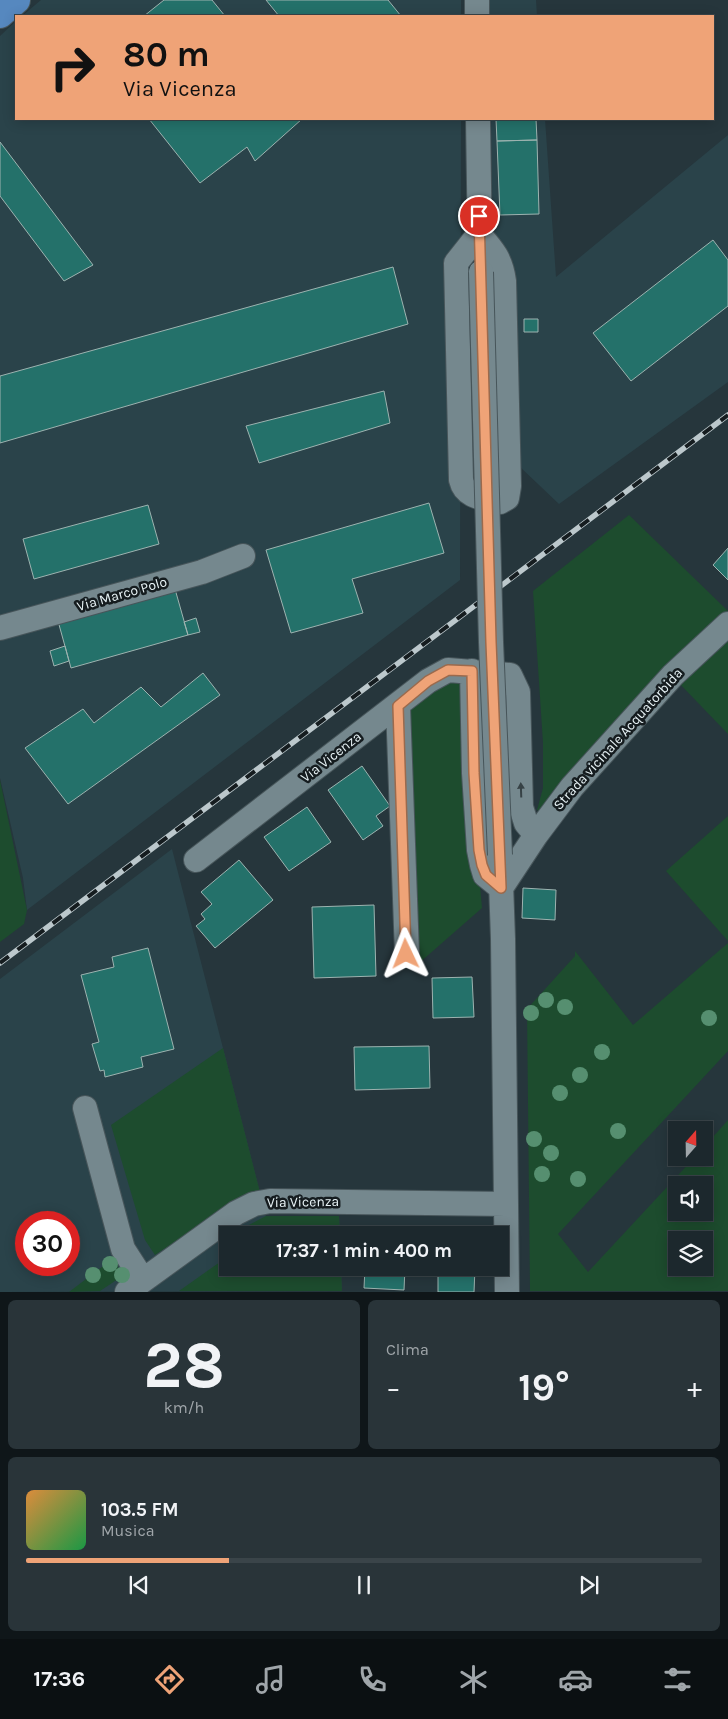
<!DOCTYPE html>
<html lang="it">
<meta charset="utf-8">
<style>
:root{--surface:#1c282d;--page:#293439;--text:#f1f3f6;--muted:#a0a6aa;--line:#3a4449;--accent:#efa377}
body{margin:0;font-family:Karla,sans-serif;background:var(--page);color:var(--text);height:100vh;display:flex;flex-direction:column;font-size:19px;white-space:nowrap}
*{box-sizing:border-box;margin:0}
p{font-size:16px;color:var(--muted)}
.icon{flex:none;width:28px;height:28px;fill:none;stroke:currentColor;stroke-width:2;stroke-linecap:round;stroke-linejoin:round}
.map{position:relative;height:1292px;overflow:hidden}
.sheet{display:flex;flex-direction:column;gap:8px;padding:8px;background:#0f1619;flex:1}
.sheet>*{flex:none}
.top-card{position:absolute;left:15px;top:15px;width:699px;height:105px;border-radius:0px;box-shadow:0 2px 12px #0003,0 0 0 1px var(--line);background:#efa377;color:#111;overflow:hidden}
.needle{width:32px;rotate:20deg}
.controls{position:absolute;left:668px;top:1121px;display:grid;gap:10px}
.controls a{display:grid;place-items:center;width:45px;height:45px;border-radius:0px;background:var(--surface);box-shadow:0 2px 12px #0003,0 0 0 1px var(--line);font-size:25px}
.speed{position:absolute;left:15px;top:1211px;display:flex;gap:10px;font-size:25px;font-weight:700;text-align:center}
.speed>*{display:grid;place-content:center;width:65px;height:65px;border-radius:50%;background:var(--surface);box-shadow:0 2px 12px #0003,0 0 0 1px var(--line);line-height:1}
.speed .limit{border:8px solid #d22;background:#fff;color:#111}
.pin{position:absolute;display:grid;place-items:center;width:42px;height:42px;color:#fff;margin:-21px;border:2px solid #fff;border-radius:50%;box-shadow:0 1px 5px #0007}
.me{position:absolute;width:55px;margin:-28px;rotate:358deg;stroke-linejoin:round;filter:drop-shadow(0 0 4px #0008)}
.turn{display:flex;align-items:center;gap:18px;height:105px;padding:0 25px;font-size:22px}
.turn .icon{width:65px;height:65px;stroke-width:2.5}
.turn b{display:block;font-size:35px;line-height:42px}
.big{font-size:38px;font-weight:700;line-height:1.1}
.sheet .tile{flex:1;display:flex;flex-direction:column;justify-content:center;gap:8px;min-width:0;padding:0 18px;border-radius:8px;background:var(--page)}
.sheet .dial{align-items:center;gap:0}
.dial b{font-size:65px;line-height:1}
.song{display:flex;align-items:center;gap:15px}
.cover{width:60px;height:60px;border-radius:8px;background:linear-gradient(135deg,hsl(30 70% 55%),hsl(140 70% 35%))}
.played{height:5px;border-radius:2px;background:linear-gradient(90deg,var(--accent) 30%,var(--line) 30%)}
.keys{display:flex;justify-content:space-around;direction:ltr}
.heat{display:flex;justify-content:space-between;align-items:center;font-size:28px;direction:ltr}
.sheet .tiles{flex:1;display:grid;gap:8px;grid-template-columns:1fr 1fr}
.tile:last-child{grid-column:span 2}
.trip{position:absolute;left:219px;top:1226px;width:290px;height:50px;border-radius:0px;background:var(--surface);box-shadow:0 2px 12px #0003,0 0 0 1px var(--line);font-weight:700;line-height:50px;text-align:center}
.menu{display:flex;height:80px;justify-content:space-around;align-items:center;background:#0b1012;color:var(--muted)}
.menu .icon{width:35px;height:35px}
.menu .active{color:var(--accent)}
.menu b{font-size:22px;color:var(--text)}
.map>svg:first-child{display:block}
.built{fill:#2a434a;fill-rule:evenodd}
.green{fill:#1d4c2e;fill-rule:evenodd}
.building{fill:#24716a;stroke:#9db3b0}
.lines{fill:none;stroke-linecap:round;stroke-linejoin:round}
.minor-casing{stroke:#47555a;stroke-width:26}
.major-casing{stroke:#47555a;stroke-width:30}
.minor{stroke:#75888e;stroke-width:24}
.major{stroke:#5688bf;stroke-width:28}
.rail-casing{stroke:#bcc8cc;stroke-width:5.5}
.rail{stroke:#151c1f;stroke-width:4;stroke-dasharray:11;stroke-linecap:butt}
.minor-bridge-casing{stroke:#47555a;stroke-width:26;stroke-linecap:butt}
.minor-bridge{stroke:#75888e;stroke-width:24}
.tree{fill:#568f70}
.oneway{fill:#374246}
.route-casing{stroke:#9b6a4d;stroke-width:12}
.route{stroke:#efa377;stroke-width:9}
.labels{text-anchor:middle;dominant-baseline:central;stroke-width:5;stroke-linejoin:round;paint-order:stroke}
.street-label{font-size:14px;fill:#e8f3f6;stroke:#151c1f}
</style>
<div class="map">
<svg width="728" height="1292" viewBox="0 0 728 1292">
<rect width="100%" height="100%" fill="#26363c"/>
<path class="built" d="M41 0H461V16H22Z
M490 0H536L537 16H490Z
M16 21V119H461L460 580 27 910 23 878 0 778V36Z
M491 119H545L556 277 728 135V382L559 504 496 444Z
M172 849 266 1216H339L340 1235H228V1268H341L342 1291 0 1292V979ZM26 1222H69V1265H26Z"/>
<path class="green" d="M629 515 728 611V618L542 813 537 810 543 788V743L533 591Z
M728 632V734L677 681Z
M449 680 462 684 482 908 418 964 404 712Z
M0 780 27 910 24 924 0 942Z
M728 816V941L666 871Z
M728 943V1051L558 1234 588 1272 694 1158H704V1147L728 1120V1291H530L527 1009 575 956V951L633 1025ZM676 1185H704V1212H676ZM676 1240H704V1268H676Z
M223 1048 260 1192 230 1205 155 1255 145 1240 111 1125Z
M266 1216H339L340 1235H251L245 1227Z
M115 1257 121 1277 100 1291 69 1292Z
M227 1257 228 1268H341L342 1291H179Z"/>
<path class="building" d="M164 0H212L225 16H144Z
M266 0H388L401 16H279Z
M149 119H302L255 161 247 147 200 183Z
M496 119H536L537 140 497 141Z
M537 140 539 214 500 215 497 141Z
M0 142 93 265 64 281 0 196Z
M713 240 728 260V306L631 381 593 333Z
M393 267 408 324 0 443V376Z
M524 319H538V332H524Z
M384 391 390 423 259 463 246 426Z
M429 503 444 553 352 579 363 613 291 633 266 550Z
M148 505 159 544 34 579 23 539Z
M728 548V580L713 565Z
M175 589 188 635 71 668 58 621Z
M196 618 200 632 188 635 184 622Z
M65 646 69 661 54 666 50 651Z
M203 673 220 695 68 804 25 748 83 709 94 723 141 687 161 707Z
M362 766 390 806 376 816 383 826 363 840 328 790Z
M307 807 331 842 289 871 264 837Z
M239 860 273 900 215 948 196 926 205 919 201 914 212 904 201 892Z
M523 888 556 890 555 920 522 918Z
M374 905 376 976 314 978 312 907Z
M148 948 174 1049 141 1057 143 1067 105 1077 104 1070 100 1071 92 1044 99 1042 81 975 114 967 112 957Z
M472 977 474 1017 433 1018 432 978Z
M429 1046 430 1088 355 1090 354 1047Z
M439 1232 475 1233V1235H439Z
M365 1268H405L404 1290 364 1288Z
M438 1268H475L474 1292H438Z"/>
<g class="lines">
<g class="minor-casing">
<path id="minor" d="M477 0V16
M478 119 480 249
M479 234C493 250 501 259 504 281L509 486 507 498 500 502C484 498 465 498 461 480L456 263Z
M0 628 202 572 243 556
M472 671 474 773 479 850 482 865 485 875 501 888
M398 706 407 954
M500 855 503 939 507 1292
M196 860 428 681 448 670 510 675 518 692 521 807 526 823 536 835
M501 888 536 835 572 787 673 675 728 624
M85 1108 123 1249 143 1280
M127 1292 236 1213 254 1204 270 1201 506 1204"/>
</g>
<g class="major-casing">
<path id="major" d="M0 14 16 0"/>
</g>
<use href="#minor" class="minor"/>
<use href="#major" class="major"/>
<g class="rail-casing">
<path id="rail" d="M0 963 728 415"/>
</g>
<use href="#rail" class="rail"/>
<g class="minor-bridge-casing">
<path id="minor-bridge" d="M481 272 491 642 500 855"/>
</g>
<use href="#minor-bridge" class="minor-bridge"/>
</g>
<g class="tree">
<circle cx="546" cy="1000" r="8"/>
<circle cx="565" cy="1007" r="8"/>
<circle cx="531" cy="1013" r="8"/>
<circle cx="709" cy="1018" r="8"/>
<circle cx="602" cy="1052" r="8"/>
<circle cx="580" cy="1075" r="8"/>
<circle cx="560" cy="1093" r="8"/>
<circle cx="618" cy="1131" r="8"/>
<circle cx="534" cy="1139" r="8"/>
<circle cx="551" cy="1153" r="8"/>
<circle cx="542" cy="1174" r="8"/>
<circle cx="578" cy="1179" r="8"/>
<circle cx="110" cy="1264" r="8"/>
<circle cx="93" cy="1275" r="8"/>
<circle cx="122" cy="1275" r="8"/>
</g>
<defs><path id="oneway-solid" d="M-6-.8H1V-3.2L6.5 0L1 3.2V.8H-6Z" transform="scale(1.25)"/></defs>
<use class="oneway" href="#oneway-solid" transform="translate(521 790) rotate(-92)"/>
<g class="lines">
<g class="route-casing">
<path id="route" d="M406 954 398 706 428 681 448 670 472 671 474 773 479 850 482 865 486 875 501 888 491 642 479 216"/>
</g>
<use href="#route" class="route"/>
</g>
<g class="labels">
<g class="street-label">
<text transform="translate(122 594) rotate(-16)">Via Marco Polo</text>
<text transform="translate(618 739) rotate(-48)">Strada vicinale Acquatorbida</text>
<text transform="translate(331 757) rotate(-38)">Via Vicenza</text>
<text transform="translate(303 1202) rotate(-1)">Via Vicenza</text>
</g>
</g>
</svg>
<div class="controls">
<a><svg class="needle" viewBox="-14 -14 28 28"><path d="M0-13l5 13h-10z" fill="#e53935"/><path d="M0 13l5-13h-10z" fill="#a0a6aa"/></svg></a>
<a><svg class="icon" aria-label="sound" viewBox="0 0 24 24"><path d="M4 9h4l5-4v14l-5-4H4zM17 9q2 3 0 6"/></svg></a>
<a><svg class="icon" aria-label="layers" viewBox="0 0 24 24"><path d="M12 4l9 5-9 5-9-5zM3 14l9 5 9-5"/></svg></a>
</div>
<div class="speed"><div class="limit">30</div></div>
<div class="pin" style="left:479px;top:216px;background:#d93025"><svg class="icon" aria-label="arrive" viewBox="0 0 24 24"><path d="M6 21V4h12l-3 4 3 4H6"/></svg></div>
<svg class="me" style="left:406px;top:954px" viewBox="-20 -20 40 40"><path d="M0-17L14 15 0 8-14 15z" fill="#efa377" stroke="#fff" stroke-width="4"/></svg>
<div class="trip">17:37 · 1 min · 400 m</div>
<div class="top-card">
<div class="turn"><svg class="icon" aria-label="right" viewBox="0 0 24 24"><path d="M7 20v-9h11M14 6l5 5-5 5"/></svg><div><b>80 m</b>Via Vicenza</div></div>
</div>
</div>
<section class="sheet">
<div class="tiles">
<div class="tile dial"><b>28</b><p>km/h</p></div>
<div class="tile"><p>Clima</p>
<div class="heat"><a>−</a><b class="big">19°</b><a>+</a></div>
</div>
<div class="tile">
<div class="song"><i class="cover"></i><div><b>103.5 FM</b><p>Musica</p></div></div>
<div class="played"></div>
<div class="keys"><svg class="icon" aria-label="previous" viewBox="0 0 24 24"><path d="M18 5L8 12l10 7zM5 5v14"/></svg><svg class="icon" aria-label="pause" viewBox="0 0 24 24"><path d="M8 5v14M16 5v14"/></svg><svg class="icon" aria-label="next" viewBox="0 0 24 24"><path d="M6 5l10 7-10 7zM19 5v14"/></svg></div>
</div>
</div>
</section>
<nav class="menu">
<b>17:36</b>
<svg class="icon active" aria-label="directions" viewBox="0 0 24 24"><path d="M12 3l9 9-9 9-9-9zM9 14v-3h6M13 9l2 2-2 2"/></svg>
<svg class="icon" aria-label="music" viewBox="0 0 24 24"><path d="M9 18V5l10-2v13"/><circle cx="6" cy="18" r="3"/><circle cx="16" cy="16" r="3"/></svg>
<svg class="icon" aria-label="phone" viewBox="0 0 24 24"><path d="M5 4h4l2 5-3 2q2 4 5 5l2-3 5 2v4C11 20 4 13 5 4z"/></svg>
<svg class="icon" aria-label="climate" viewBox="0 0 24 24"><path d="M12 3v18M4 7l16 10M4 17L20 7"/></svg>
<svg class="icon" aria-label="car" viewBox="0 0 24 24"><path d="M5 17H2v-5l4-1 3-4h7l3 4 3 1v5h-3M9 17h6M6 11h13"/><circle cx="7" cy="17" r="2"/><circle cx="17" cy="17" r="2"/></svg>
<svg class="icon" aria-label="filters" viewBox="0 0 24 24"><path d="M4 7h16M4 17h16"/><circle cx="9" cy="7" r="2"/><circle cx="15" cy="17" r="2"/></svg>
</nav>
